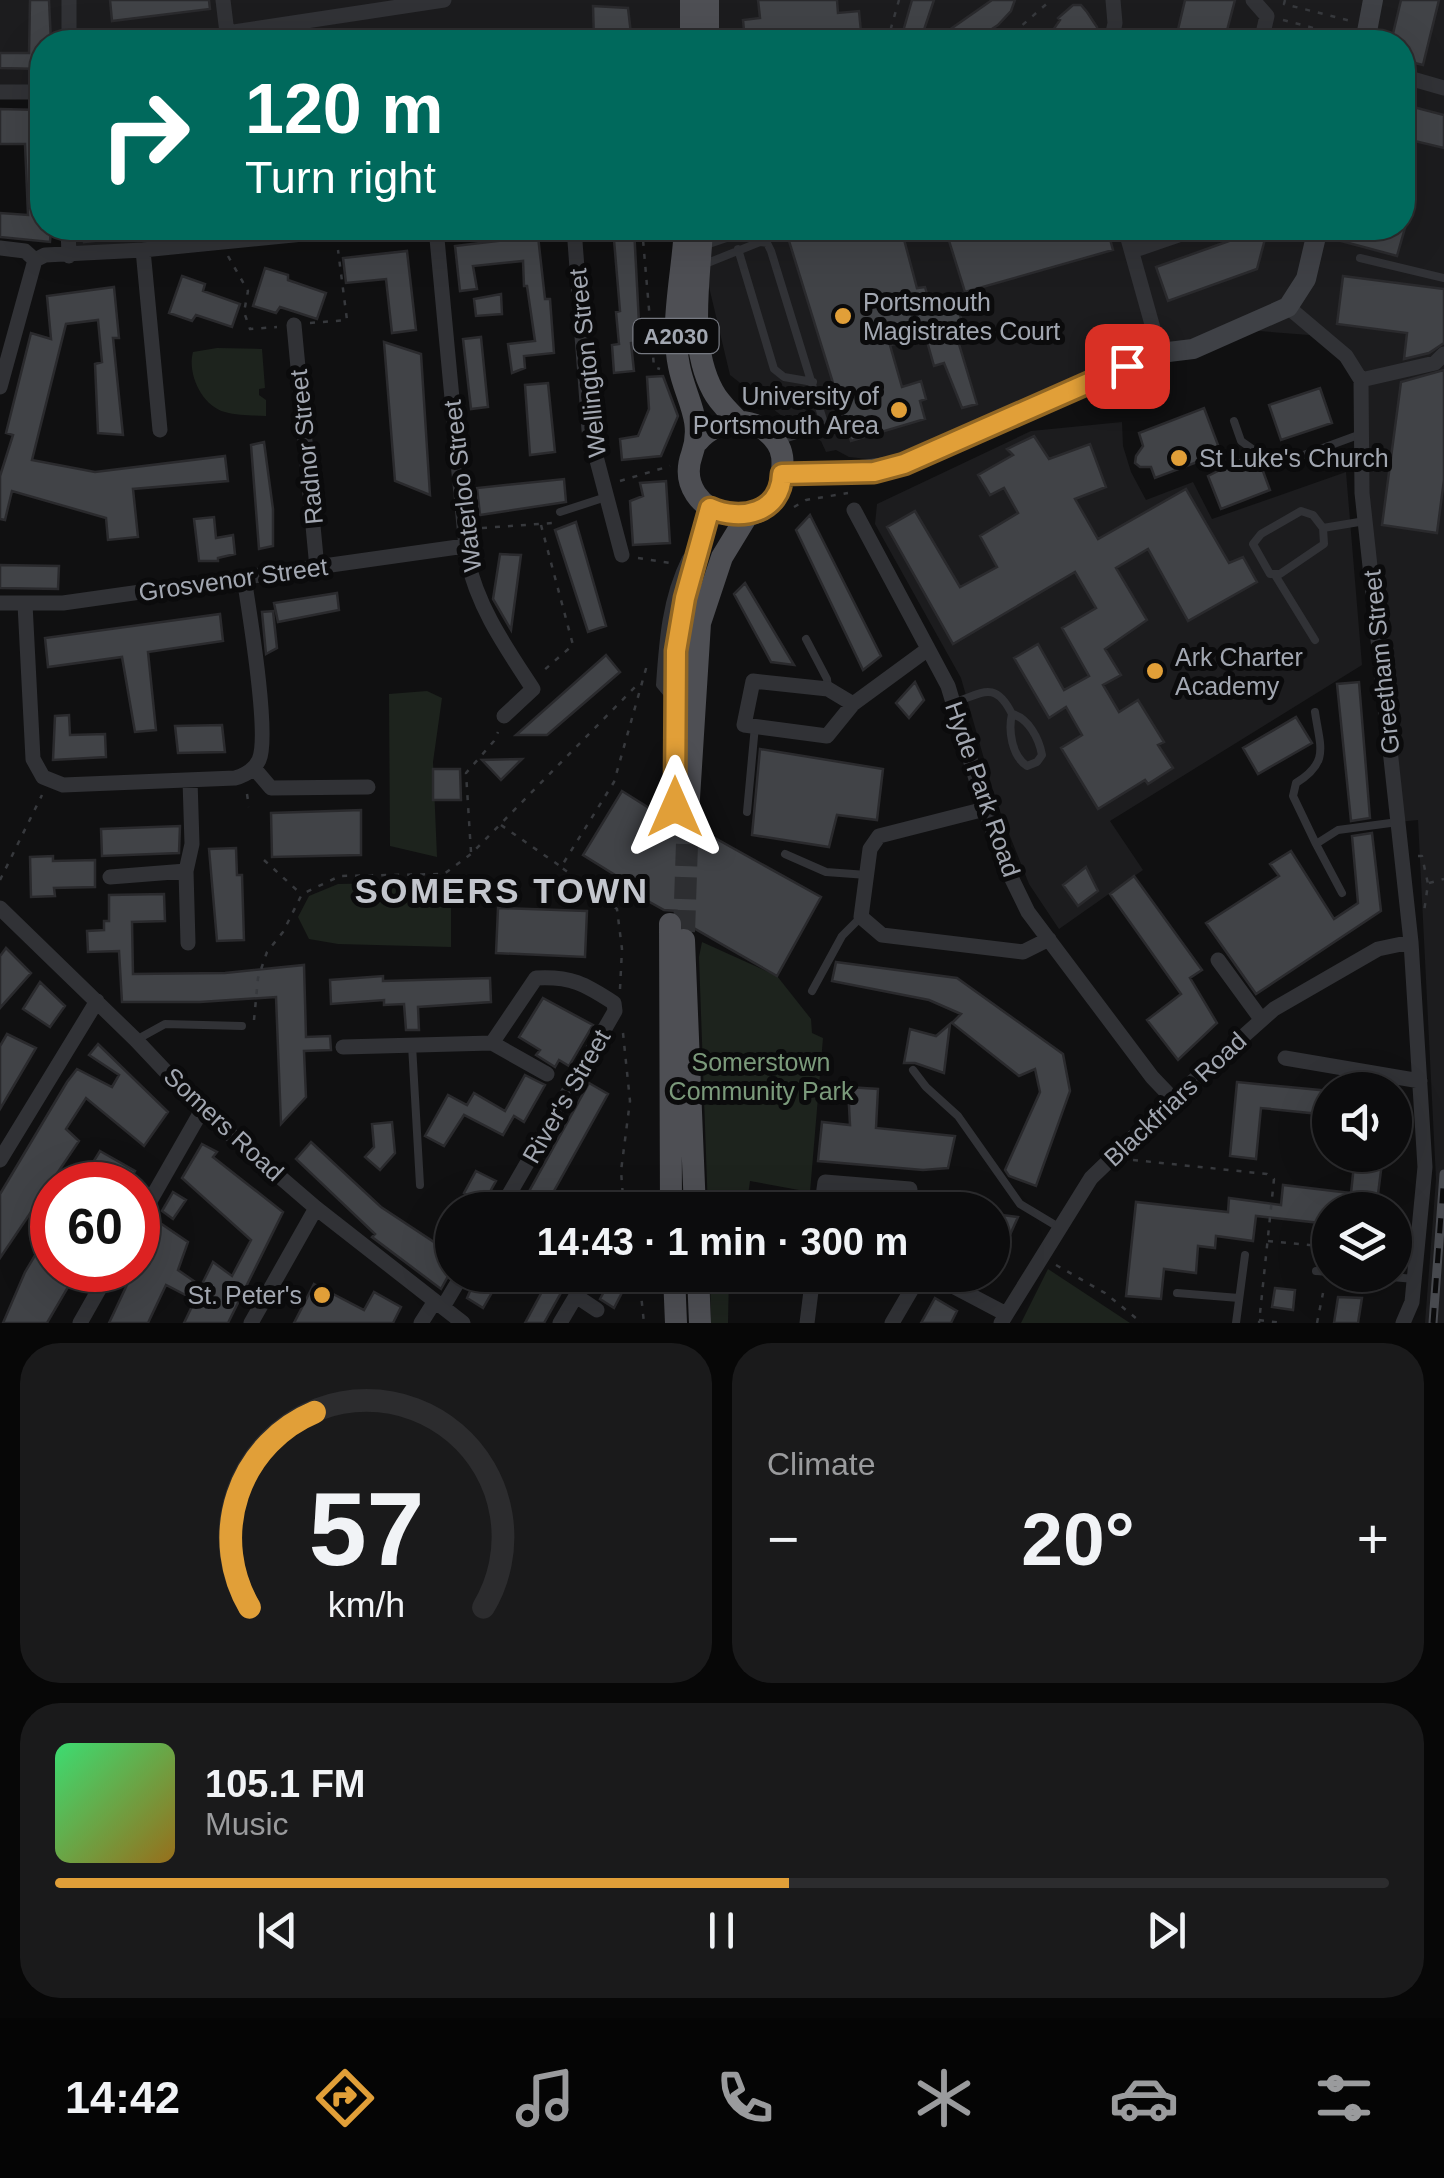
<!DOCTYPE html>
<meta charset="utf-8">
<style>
:root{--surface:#0c0c0d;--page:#1a1a1b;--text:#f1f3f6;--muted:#9a9b9d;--line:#2c2c2e;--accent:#e19f38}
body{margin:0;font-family:Arial,sans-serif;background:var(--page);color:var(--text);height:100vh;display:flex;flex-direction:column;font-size:38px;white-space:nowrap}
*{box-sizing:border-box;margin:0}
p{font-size:32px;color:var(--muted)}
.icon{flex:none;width:55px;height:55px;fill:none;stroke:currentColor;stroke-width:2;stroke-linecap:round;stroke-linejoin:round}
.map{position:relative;height:1323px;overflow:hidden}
.sheet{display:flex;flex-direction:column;gap:20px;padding:20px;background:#070707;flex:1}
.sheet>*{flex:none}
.top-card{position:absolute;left:30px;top:30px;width:1385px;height:210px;border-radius:40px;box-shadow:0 10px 40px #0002,0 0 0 2px var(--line);background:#00695c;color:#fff;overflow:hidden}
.controls{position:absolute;left:1312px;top:1072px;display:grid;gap:20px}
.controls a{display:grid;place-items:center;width:100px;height:100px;border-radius:50%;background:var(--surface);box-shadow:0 10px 40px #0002,0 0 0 2px var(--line);font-size:50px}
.speed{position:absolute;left:30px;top:1162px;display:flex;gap:20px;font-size:50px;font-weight:700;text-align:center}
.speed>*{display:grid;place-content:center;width:130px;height:130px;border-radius:50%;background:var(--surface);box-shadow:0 10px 40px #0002,0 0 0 2px var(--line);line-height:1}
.speed .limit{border:15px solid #d22;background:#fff;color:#111}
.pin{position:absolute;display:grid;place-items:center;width:85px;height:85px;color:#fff;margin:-42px;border-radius:20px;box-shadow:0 5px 15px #0006}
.me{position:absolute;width:110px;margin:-55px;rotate:0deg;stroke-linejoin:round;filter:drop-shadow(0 0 8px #0008)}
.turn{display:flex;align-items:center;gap:35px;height:210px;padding:0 50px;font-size:45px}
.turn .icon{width:130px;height:130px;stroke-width:2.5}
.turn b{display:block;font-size:70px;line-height:85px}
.big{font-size:75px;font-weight:600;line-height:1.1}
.sheet .card{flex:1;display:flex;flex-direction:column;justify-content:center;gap:15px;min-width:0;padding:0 35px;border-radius:40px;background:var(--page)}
.sheet .dial{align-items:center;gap:0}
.dial svg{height:260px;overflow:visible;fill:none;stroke:var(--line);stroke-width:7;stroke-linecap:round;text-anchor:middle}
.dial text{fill:var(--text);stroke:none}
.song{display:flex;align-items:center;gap:30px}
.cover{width:120px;height:120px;border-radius:15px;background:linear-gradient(135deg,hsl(140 70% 55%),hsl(40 70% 35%))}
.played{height:10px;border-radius:5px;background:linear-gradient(90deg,var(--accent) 55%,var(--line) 55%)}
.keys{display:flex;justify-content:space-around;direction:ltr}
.heat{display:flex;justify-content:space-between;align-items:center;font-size:55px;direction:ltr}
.sheet .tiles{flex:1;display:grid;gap:20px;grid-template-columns:1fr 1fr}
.card:last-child{grid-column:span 2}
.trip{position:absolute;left:435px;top:1192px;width:575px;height:100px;border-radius:50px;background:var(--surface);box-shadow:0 10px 40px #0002,0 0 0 2px var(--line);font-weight:600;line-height:100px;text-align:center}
.tab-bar{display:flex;height:160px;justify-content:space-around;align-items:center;background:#050505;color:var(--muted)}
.tab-bar .icon{width:70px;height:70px}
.tab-bar .active{color:var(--accent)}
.tab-bar b{font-size:45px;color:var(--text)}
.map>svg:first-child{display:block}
.built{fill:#1c1c1e}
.green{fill:#1d231d}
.building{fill:#414347;stroke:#2a2a2d;stroke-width:2.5}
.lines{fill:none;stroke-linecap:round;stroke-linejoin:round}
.primary-tunnel{stroke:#2d2e31;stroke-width:22;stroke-dasharray:22 11;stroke-linecap:butt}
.path{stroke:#37393d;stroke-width:2.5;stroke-dasharray:5 8;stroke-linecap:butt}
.lane{stroke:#313236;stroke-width:8}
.street{stroke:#313236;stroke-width:15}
.secondary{stroke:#3f4146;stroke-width:20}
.primary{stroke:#4e4f54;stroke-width:22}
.rail-casing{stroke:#484a4f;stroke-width:9}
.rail{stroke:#0b0b0c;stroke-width:5;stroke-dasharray:15;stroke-linecap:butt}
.route-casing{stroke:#926724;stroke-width:25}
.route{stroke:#e19f38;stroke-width:18}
.poi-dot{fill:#e19f38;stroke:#0b0b0c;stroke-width:4}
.labels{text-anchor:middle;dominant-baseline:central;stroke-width:10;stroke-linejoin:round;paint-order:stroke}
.shield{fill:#0b0b0c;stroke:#757880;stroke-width:2.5}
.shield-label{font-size:22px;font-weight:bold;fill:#a2a7b1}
.poi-label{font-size:25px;fill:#a2a7b1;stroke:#0b0b0c;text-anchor:start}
.street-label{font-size:25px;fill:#a2a7b1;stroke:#0b0b0c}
.park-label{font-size:25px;fill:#7b9a7b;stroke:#0b0b0c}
.district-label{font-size:35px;font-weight:bold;letter-spacing:2.5px;fill:#c3c6cd;stroke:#0b0b0c}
</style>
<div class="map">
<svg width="1444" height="1323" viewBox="0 0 1444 1323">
<rect width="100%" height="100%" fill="#101011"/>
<path class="built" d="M0 0H1444V1323H1425L1436 1179 1418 820 1398 822 1365 521 1361 380 1322 336 1246 330 904 463 849 457 836 450 826 452 821 441 796 427 730 375 695 228H1402V42H42V134L33 92 0 90Z
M63 228H359L69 256Z
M1122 422 1123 446 1131 472 1146 500 1193 482 1212 519 1346 472 1362 665 1110 821 1143 870 1059 929 1029 884 996 801 961 678 875 524 877 504 1031 431Z"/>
<path class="green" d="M217 348 262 349 265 388 259 389V395L266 400V416C253 415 238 416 225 412 202 406 187 374 193 352Z
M427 691 442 698 433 762 437 857 390 846 389 694Z
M389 883 390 887H451V947L338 944 309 939 298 917 309 896 338 884Z
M702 942 777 976 811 1019 812 1033 823 1038 810 1192 750 1181 746 1210H708L699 957Z
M1048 1269 1130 1323H1021Z
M710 1275H729L728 1323H711Z"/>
<path class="building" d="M30 0H49L51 42H42V69L0 68V53H29Z
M110 0H209L210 9 112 21Z
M758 0H837L838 13 859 11 862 42H745L743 20 760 18Z
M912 0H934L920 42H900Z
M992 0H1015L1011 11 998 25 972 42H932Z
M1185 0H1235L1224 42H1175Z
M1401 0H1439L1423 65 1402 60V42H1391Z
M1073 5H1081L1087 12 1097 27 1100 42H1042L1055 32 1053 30 1060 20 1058 18Z
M593 6 628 8 632 42H594Z
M1402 104 1444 115V148L1402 138Z
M0 109 42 110V228H51L50 242 0 237V213L28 215 25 144H0Z
M83 228H130V237L84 242Z
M613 228H634L640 342 631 343 634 371 614 373 612 345 619 344 616 312 620 311Z
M785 228H901L917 288 925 287 932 310 956 303 962 321 953 324 977 404 962 408 944 363 934 366 926 338 890 345 902 387 921 381 926 399 920 401 925 419 851 441Z
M945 228H1107L1113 250 965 292Z
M1232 228H1268L1257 269 1168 301 1156 267 1229 241Z
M1331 228H1405L1397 256 1330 238Z
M538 236 545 299H550L554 353 524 356 525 368 512 373 508 344 535 341 527 286H524L523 261 473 266 477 289 460 291 455 246Z
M407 251 416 330 392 333 386 279 346 283 343 258Z
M265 268 288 275V280L326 293 317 319 280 307 276 313 253 306Z
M182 276 205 284 203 291 240 304 232 327 196 315 192 321 169 313Z
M1343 276 1444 289V343L1429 353 1404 359 1407 333 1337 324Z
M114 287 119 338H113L123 435 98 433 95 364 102 362 98 320 66 324 32 460 95 472 225 456 228 481 133 489 138 537 108 540 106 518 12 491 5 520 0 519V476L13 435 6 433 31 333 51 339 47 296Z
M501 294 502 314 476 316 474 299Z
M481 337 488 407 471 409 463 339Z
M384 342 421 354 430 495 395 481Z
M1444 370V480L1437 533 1382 525 1401 382Z
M663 376 678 416 661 456 622 460 620 439 638 436 649 409 647 377Z
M548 383 555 452 530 455 525 385Z
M1320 388 1332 423 1281 440 1269 405Z
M1204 408 1221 453 1155 478 1151 467H1140L1135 463 1136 456 1143 446 1139 433Z
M1034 436 1049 459 1090 444 1106 487 1075 499 1098 539 1186 489 1229 563 1243 557 1257 582 1188 621 1148 549 1116 568 1147 620 1105 649 1121 675 1103 685 1119 712 1138 700 1164 742 1158 745 1173 768 1148 784 1145 780 1098 809 1061 748 1082 735 1066 707 1049 718 1014 658 1038 644 1064 690 1089 676 1062 628 1096 608 1075 572 953 644 887 527 915 511 960 587 997 567 980 536 1018 513 1004 488 990 495 978 475 1013 455 1007 449Z
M264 442 273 509V546L259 549 251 445Z
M1248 456 1260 463 1270 490 1221 509 1208 476Z
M564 479 566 502 480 515 477 488Z
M666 481 670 543 633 545 630 501 643 496 640 483Z
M810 515 881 656 863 670 796 530Z
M214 517 216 538 233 535 235 554 218 558V561H199L194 519Z
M576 522 606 626 588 632 555 530Z
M500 554 521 555 511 630 493 599Z
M0 565 59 566 58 589 0 588Z
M745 583 794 665 771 662 734 594Z
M337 593 339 610 278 622 274 603Z
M273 611 277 648 266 654 262 612Z
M220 614 223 641 148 652 156 730 135 732 122 657 48 667 45 638Z
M606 655 620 672 547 735H516Z
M915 682 924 700 909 718 896 703Z
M1359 682 1370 818 1351 821 1337 684Z
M69 715 70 735 105 734 106 757 53 760 55 716Z
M1296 717 1312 743 1258 774 1243 748Z
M222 725 225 752 178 753 175 726Z
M760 749 883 769 877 820 837 815 829 847 752 835Z
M522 759 501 780 482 760Z
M433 769H460L461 800H433Z
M622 791 654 811 659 803 673 812 674 820 681 827H695L821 897 777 976 685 923 677 911 664 910 612 881 615 875 583 855Z
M361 810V855L272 857 271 813Z
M180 826 179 853 102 856 101 829Z
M1372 833 1381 911 1256 994 1206 923 1279 876 1270 864 1291 851 1334 919 1358 903 1352 836Z
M236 848 237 875H242L244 940 217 941 209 849Z
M53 856V861L95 860V887L54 888 55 896 31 897 30 857Z
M1086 867 1098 891 1078 906 1063 885Z
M1134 876 1202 970 1190 978 1217 1023 1178 1060 1147 1020 1181 994 1110 894Z
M164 894 165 921 132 922 133 974 225 973 304 965 306 1037 330 1036 331 1050 304 1051 306 1097 281 1124 276 997 200 1002H122L119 951 88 952 87 931 104 930V921H109V895Z
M498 908 587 911 585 957 496 953Z
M6 948 31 973 0 1008V956Z
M836 962 957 978 1063 1054 1070 1091 1036 1186 1009 1176 1005 1170 1040 1092 1035 1069 1019 1076 952 1023 961 1014 929 1000 832 981Z
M383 976V981L490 978 491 1002 418 1007 419 1030H406L404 1004 384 1005V1000L331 1004 330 980Z
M40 982 65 1006 50 1027 23 1009Z
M543 998 593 1025 569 1066 559 1060 555 1067 536 1055 540 1050 519 1037Z
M950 1024 944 1073 915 1063H904L910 1029 936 1036Z
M7 1034 36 1048 0 1109V1046Z
M98 1044 168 1112 144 1146 86 1098 66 1129 79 1141 0 1258V1194L67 1082 77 1069 112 1087 119 1075 89 1055Z
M525 1075 545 1085 524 1122 514 1116 503 1135 464 1115 444 1146 425 1136 448 1095 467 1105 474 1093 505 1111Z
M1237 1082 1330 1091V1115L1261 1108 1256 1159 1230 1156Z
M589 1083 608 1094 545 1207 526 1197Z
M848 1087 878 1089 876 1128 955 1136 948 1168 923 1170 818 1161 822 1122 850 1125Z
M392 1122 395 1153 380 1170 365 1157 374 1147 372 1124Z
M311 1142 381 1207 452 1254V1269L441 1289 372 1237 375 1234 296 1159Z
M202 1144 217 1152 213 1157 283 1212 228 1323H184L195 1300 166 1285 148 1323H109L134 1270H138L141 1243 150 1249 160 1223 188 1242 178 1270 201 1286 213 1262 232 1276 251 1240 182 1178Z
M100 1151 135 1171 127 1185H79Z
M1355 1155H1383L1376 1210H1330V1224L1256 1216 1253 1241 1216 1236 1215 1248 1198 1246 1196 1273 1164 1269 1161 1299 1126 1296 1136 1202 1228 1212 1229 1198 1281 1205 1283 1185 1351 1193Z
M476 1171 496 1181 483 1204 464 1193Z
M173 1192 186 1200 173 1219 162 1211Z
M1002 1215 1018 1217 992 1275V1235Z
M52 1227V1270H78L47 1323H3L25 1272Z
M477 1275H502L483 1308 467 1298Z
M551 1275H571L544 1323H525Z
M613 1275 629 1279 614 1308 600 1299Z
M314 1284 364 1310 374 1292 401 1307 393 1323H294Z
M1275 1288 1295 1290 1293 1310 1272 1307Z
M1338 1297 1362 1298 1358 1323H1334Z
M935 1298 957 1311 951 1323H921Z"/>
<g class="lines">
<path class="primary-tunnel" d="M684 932 688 814"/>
<path class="path" d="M1285 0 1284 4 1351 21
M1283 20 1348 37
M887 42 899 0
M1003 42 1051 0
M642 228 654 367 660 369
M228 256 248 291 244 312 250 329 277 327
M310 323 347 320 338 250
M620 481 670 466
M794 507 806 500 848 493
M541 525 573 645 543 671
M482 528 553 523
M638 558 670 563
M247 794 249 807
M501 825 560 866
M471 852 466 773 494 741 498 732
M1418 856H1422L1428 884 1424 912
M264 860 300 893
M0 880 42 795
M1429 883 1444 879
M620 989 622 949 617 909 561 867 614 782 647 665
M254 1020 258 978 267 952 283 932 302 894 340 876 444 874 471 854 639 683
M623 1033 630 1101 621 1171 624 1210
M1133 1160 1267 1174 1274 1179 1259 1323
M1268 1241 1330 1247
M1056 1265 1105 1293 1142 1323
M639 1275 644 1323
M1259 1320 1282 1323
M1317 1323 1323 1293"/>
<path class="lane" d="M706 245 756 228
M738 249 774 369 784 377 813 382
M1360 258 1444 278
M705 264 760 242 767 243 771 251 823 420 812 430 781 440
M1234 421 1241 441 1272 463 1290 460 1361 434
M560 512 606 497
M1323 528 1324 544 1280 574H1270L1253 544 1261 534 1301 511 1313 515 1323 528 1365 521
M1275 575 1315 640
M806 639 827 679 828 689
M670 697 660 685C663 641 666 598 686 558
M953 703C983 693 995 680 1012 714 1028 718 1039 738 1042 755L1037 762 1027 766C1012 756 1008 731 1012 714
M1315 712C1320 747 1330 762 1296 783L1293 796 1316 844 1338 830 1398 822
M747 812 755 726
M1316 844 1342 893
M785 854 826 872 867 875
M812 991 842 936 861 917
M136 1040 165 1024 242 1026
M412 1045 420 1185
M913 1070 926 1087 958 1116 1020 1204 1060 1228
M1316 1271 1330 1272
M1367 1275 1415 1279
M1177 1293 1239 1298
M1236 1323 1245 1255"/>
<path class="street" d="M223 0 227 33
M1253 0 1267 16 1261 42
M69 42V0
M192 42 227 33 444 0
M1111 42 1115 23 1113 0
M1402 76 1444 88
M0 92H42
M68 228 69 256
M436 228 467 558C478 608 505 646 533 689L504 716
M574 228 589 430 622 555
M1125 228 1160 353
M0 248 25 251 35 260
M143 250 160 430
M1132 251 1199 228
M35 260 45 255 143 250 363 228
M1288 307 1346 356 1361 380
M294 325 317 568
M1361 380 1362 493 1411 942 1425 1167 1412 1302 1403 1323
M1361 380 1435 363 1444 354
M0 387 35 260
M854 510 948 686 985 809 1007 869 1028 912 1152 1077 1173 1099
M0 603H63L465 546
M25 604 33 759 43 777 63 785 235 778C246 775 254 770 259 760 270 736 249 610 244 578
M853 704 828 689 753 681 744 725 827 736 853 704 928 649
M254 768 271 788 368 787
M985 809 879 836 870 849 861 917 882 935 1023 952 1049 939
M110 877 186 871
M0 908 136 1040 202 1110 316 1208 463 1323
M188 943 186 871 192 844 190 780
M1218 960 1261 1019
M492 1043 547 1074
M343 1047 492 1043 536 978C571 976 585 984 614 1003L615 1011 500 1210
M1285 1058 1420 1081
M0 1160 97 1001
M821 1210 825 1182 910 1189 908 1210
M138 1222 202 1110
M932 1275 1006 1314
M443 1307 462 1275
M80 1323 110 1270
M251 1323 316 1208
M421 1323 435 1301
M560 1323 576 1296 597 1310
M807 1323 813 1275
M892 1323 920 1275
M1001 1323 1091 1178 1173 1099 1274 1009 1378 949 1411 942"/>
<path class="secondary" d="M1365 42 1373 0
M782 474C823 469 864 474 904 463L1160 353 1193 349 1288 307 1306 279 1318 228"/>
<path class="primary" d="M691 42V0
M708 42V0
M685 228C683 272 670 322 679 366 685 398 704 420 692 454 669 518 778 545 782 472 783 461 783 452 777 443 757 413 719 418 698 441
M702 228C700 279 687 343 713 391 719 403 729 411 738 421
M675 789 676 651 685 598 710 509
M688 814 700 623 722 557 747 516
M670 924 671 1210
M684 940 695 1210
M674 1275 676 1323
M698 1275 700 1323"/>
<g class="rail-casing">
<path id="rail" d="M1433 1323 1444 1174"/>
</g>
<use href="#rail" class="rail"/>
</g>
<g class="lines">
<g class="route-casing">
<path id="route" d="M675 807 676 651 685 598 710 508C741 522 781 513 782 474L874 472 904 464 1127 366"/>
</g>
<use href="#route" class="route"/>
</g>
<g class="poi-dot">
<circle cx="843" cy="316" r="10"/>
<circle cx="899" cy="410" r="10"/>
<circle cx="1179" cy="458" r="10"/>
<circle cx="1155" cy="671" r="10"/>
<circle cx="322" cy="1295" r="10"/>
</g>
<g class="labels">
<rect class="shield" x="633.5" y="319" width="85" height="34" rx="8"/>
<g class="shield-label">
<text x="676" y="336">A2030</text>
</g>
<g class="poi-label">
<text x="863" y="302">Portsmouth<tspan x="863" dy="29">Magistrates Court</tspan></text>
<text x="879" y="396" text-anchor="end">University of<tspan x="879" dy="29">Portsmouth Area</tspan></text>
<text x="1199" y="458">St Luke's Church</text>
<text x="1175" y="657">Ark Charter<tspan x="1175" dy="29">Academy</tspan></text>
<text x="302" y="1295" text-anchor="end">St. Peter's</text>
</g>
<g class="street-label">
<text transform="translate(587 363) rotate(-96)">Wellington Street</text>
<text transform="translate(306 447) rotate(-96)">Radnor Street</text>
<text transform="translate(462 486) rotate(-97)">Waterloo Street</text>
<text transform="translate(233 579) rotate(-8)">Grosvenor Street</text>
<text transform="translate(1381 662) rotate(-96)">Greetham Street</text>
<text transform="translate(983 789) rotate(71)">Hyde Park Road</text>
<text transform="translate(566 1096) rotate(-60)">River's Street</text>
<text transform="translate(1175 1099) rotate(-43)">Blackfriars Road</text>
<text transform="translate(224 1124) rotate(43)">Somers Road</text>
</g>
<g class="park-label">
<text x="761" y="1062">Somerstown<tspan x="761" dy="29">Community Park</tspan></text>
</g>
<g class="district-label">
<text x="502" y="890">SOMERS TOWN</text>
</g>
</g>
</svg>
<div class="controls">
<a><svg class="icon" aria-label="sound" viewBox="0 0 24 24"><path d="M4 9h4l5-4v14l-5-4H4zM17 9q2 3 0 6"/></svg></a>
<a><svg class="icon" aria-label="layers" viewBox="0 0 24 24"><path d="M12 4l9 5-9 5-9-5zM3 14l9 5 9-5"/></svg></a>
</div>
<div class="speed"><div class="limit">60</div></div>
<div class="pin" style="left:1127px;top:366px;background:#d93025"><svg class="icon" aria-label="arrive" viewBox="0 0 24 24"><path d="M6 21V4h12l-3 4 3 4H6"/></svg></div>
<svg class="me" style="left:675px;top:807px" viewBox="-20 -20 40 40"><path d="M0-17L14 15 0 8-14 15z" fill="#e19f38" stroke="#fff" stroke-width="4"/></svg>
<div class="trip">14:43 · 1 min · 300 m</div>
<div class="top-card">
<div class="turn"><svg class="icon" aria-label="right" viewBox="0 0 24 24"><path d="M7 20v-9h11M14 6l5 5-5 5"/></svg><div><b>120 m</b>Turn right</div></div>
</div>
</div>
<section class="sheet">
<div class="tiles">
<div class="card dial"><svg viewBox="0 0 100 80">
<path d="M14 69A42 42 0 1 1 86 69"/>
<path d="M14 69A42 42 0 0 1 34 9" stroke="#e19f38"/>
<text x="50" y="56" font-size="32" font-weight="700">57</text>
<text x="50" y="72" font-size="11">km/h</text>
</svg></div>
<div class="card"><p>Climate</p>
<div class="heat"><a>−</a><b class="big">20°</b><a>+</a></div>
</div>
<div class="card">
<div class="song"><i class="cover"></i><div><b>105.1 FM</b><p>Music</p></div></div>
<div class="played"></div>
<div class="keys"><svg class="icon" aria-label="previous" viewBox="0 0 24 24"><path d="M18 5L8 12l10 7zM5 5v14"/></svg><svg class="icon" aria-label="pause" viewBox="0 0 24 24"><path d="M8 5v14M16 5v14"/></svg><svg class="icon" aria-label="next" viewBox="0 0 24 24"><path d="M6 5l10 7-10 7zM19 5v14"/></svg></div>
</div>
</div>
</section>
<nav class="tab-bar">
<b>14:42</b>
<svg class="icon active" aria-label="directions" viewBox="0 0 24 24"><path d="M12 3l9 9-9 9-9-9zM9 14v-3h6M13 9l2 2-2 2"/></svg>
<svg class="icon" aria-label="music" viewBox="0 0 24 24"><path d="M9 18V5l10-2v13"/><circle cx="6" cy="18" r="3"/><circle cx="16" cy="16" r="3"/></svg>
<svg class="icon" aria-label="phone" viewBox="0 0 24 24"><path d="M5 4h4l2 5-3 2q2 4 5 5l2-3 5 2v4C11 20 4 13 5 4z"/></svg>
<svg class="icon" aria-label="climate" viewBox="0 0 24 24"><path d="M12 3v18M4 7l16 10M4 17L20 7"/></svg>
<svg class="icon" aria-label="car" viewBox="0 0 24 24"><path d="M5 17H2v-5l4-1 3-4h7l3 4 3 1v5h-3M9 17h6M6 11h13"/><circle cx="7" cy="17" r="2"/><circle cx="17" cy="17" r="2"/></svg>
<svg class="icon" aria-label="filters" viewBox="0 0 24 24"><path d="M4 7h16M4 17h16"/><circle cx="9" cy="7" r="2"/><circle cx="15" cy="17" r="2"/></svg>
</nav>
